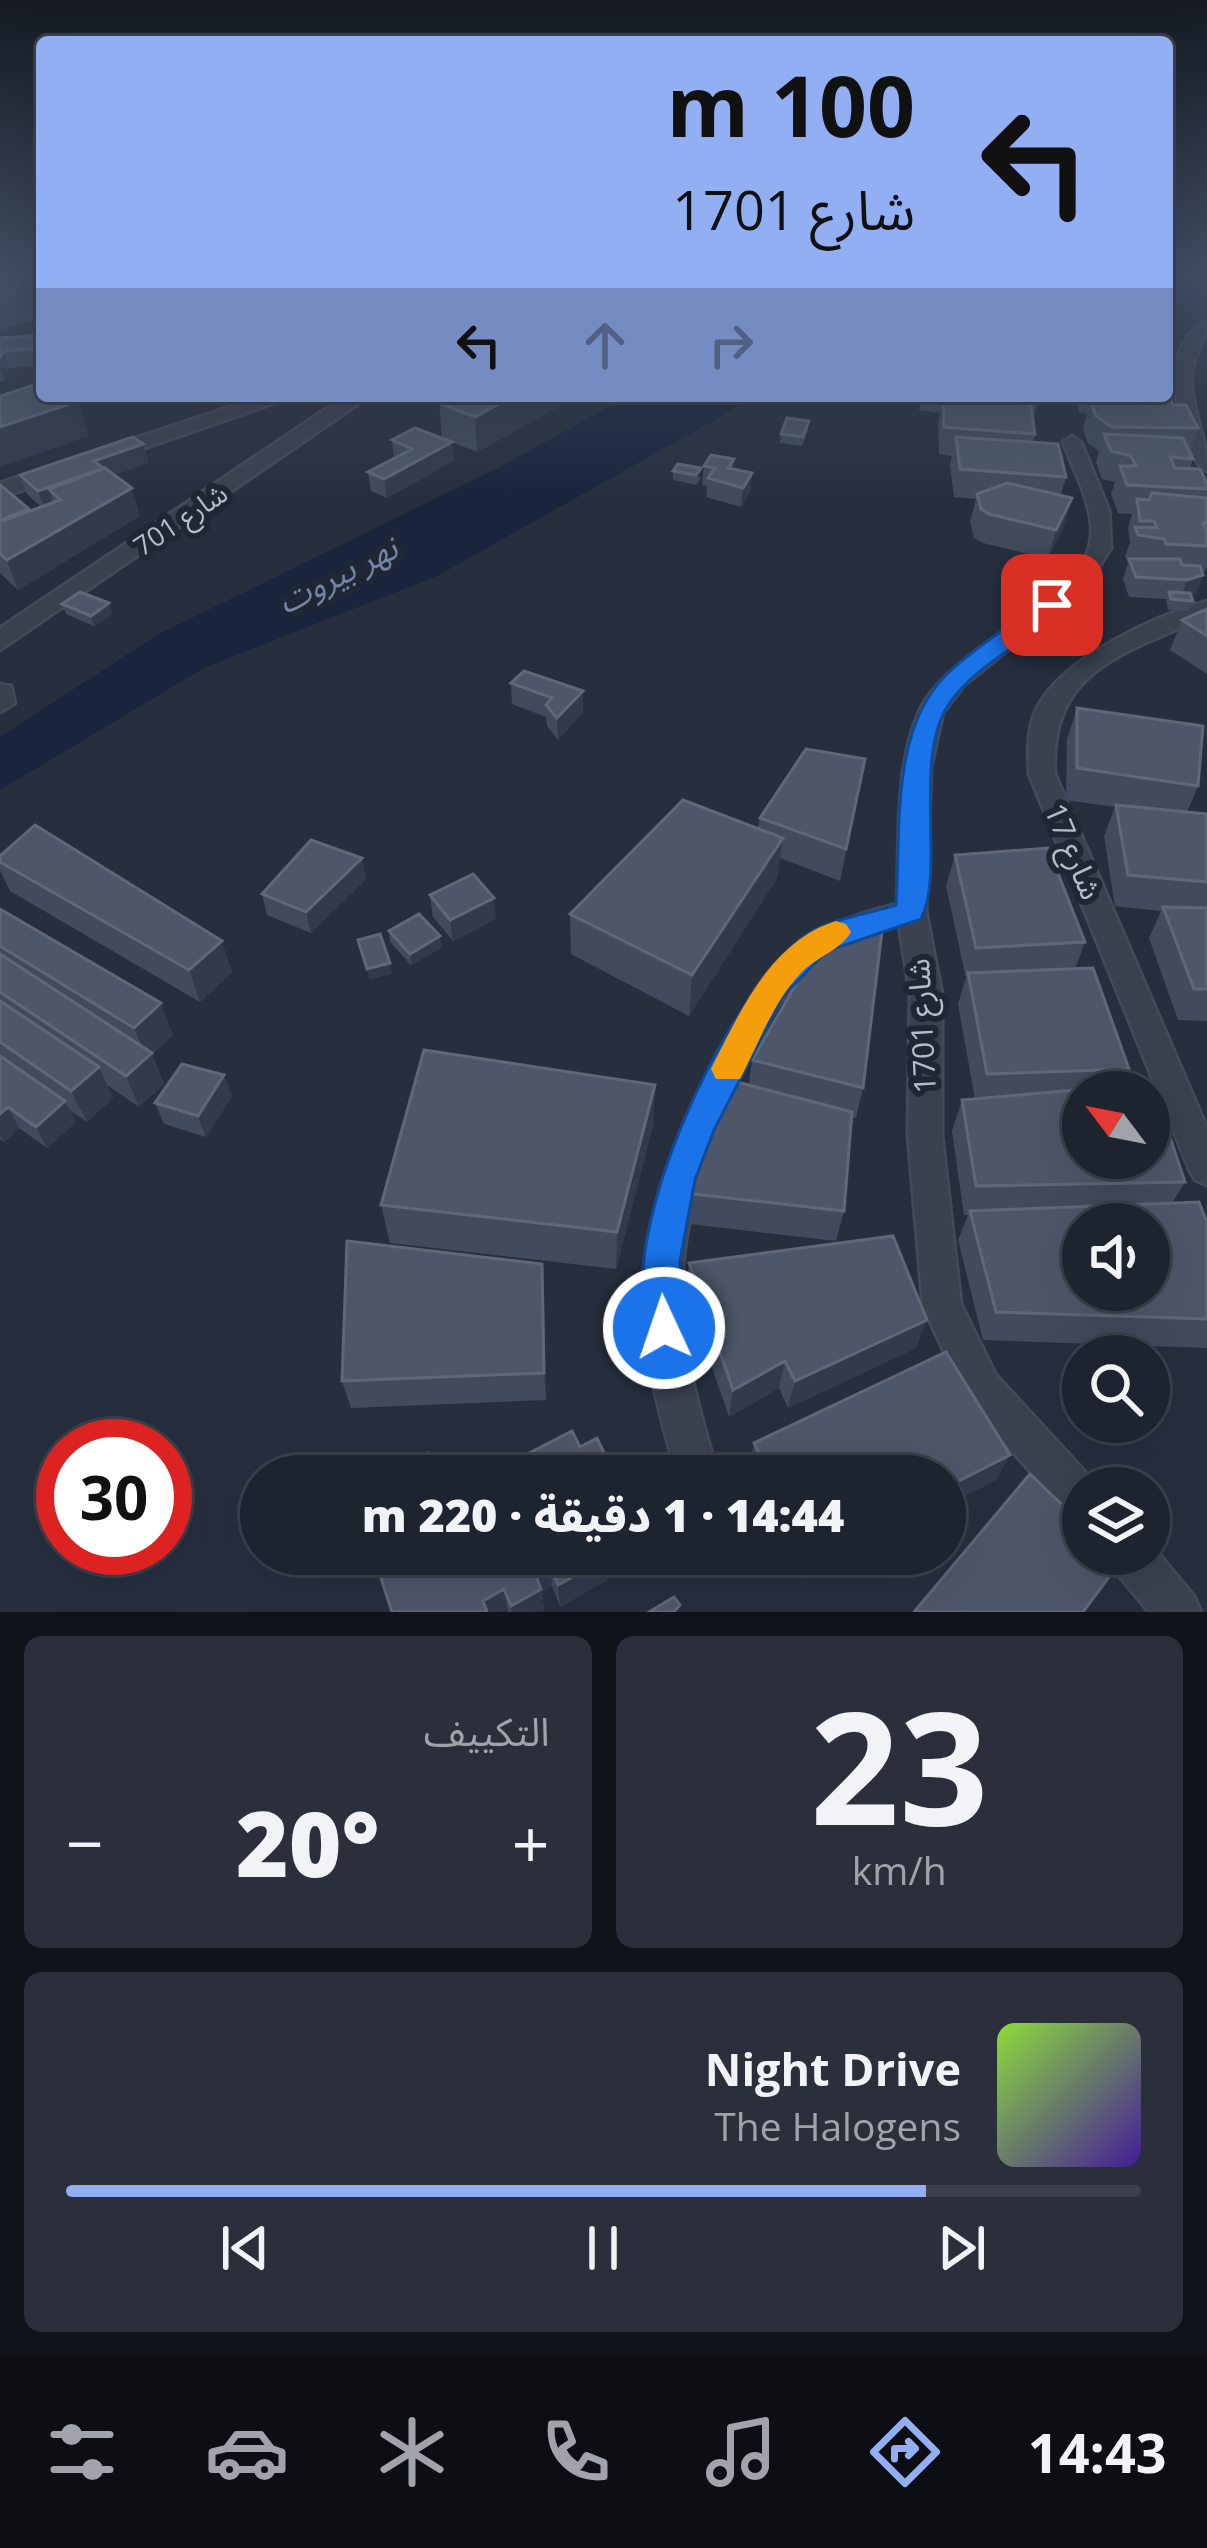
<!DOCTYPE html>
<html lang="ar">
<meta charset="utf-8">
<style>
:root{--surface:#1d232f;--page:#2a2f3b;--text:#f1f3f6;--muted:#a0a4aa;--line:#3b404b;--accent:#92aff3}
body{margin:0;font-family:"Open Sans","Noto Sans Arabic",sans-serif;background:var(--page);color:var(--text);direction:rtl;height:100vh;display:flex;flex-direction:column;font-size:45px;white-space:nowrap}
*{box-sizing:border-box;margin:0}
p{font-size:39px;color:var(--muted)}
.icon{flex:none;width:66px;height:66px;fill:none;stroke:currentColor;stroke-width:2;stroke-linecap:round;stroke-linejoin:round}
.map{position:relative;height:1612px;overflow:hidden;direction:ltr}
.details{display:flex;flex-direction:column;gap:24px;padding:24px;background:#10131a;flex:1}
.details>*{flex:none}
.hud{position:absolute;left:36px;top:36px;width:1137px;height:366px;border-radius:12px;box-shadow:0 12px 48px #0002,0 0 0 3px var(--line);direction:rtl;background:#92aff3;color:#111;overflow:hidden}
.needle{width:78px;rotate:302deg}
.tools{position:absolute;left:1062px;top:1071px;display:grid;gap:24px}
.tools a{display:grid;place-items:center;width:108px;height:108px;border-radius:50%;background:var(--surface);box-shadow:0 12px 48px #0002,0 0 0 3px var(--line);font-size:60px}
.speed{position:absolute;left:36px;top:1419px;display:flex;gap:24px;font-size:60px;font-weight:700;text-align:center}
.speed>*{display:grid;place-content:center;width:156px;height:156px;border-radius:50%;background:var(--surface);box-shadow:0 12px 48px #0002,0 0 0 3px var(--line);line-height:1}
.speed .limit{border:18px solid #d22;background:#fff;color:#111}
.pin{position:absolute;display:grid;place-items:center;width:102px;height:102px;color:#fff;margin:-51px;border-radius:24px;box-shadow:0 6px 18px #0006}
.me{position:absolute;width:132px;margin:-66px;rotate:357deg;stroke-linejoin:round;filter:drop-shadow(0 0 9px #0008)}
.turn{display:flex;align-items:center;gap:42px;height:252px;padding:0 60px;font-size:54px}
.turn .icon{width:156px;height:156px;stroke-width:2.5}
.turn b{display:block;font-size:84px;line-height:102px}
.lanes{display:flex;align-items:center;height:114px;padding:0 60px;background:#0003;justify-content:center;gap:60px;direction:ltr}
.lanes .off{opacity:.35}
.big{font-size:90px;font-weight:800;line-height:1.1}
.details .tile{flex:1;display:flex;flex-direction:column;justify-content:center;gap:18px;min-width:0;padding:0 42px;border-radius:18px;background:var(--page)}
.details .dial{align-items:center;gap:0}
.dial b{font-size:156px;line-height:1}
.song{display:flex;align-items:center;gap:36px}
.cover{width:144px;height:144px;border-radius:18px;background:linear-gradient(135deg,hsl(90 70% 55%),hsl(260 70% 35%))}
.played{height:12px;border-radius:6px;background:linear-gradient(90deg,var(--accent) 80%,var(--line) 80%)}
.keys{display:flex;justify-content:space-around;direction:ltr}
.heat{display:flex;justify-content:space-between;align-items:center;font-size:66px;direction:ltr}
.details .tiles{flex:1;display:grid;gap:24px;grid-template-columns:1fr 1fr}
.tile:last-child{grid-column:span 2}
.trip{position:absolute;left:240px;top:1455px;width:726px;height:120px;border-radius:60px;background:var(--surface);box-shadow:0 12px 48px #0002,0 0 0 3px var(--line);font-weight:800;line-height:120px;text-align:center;direction:rtl}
.menu{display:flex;height:192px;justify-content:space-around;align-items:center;background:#0c0e13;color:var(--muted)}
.menu .icon{width:84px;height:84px}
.menu .selected{color:var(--accent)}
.menu b{font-size:54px;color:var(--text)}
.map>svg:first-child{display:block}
.water{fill:#1a253d}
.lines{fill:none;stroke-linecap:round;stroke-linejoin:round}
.minor-casing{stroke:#444a58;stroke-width:5}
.tertiary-casing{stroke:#444a58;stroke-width:5}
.minor{fill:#3b414f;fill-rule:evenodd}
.tertiary{fill:#3b414f;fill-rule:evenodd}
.wall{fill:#424b5d}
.shaded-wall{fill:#323a4c}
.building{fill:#4e5769;stroke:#5f6778;stroke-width:3;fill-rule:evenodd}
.route{fill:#1a73e8;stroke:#114b97;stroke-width:3}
.slow{fill:#f59e0b}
.labels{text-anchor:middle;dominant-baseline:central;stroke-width:12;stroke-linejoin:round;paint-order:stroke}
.far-street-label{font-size:27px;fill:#b7bcca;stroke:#1f2634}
.street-label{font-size:30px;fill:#b7bcca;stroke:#1f2634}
.water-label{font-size:33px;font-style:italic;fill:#7284a7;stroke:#1f2634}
</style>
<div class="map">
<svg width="1207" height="1612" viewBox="0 0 1207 1612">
<rect width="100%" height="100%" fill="#272f3f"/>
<path class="water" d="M629 396H757L437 576 204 668 0 790V737L157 635 500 467Z"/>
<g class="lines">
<g class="minor-casing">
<path id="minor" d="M42 305V315L0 327V317Z
M1207 321C1207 341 1193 355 1192 376 1190 407 1207 435 1207 471 1195 465 1193 453 1188 440 1174 402 1162 345 1207 321Z
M1072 436 1081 442 1109 510 1111 548 1085 589 964 685 943 713 931 767 926 911 942 994V1135L961 1304 996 1375 1100 1488H1083V1519L1068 1513 968 1403 923 1307 908 1135 910 994 899 925C866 935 834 946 809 969 747 1026 687 1186 683 1269 679 1341 698 1409 719 1476H677C662 1423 646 1369 645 1313 643 1215 679 1128 726 1043 743 1011 760 976 788 952 819 926 858 914 897 904 900 844 894 768 919 712 946 650 1074 604 1089 548 1099 514 1074 472 1063 442Z
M1207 601V616C1126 654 1049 668 1055 774L1207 1128V1185L1195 1180 1189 1169 1029 774C1028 752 1027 730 1036 710 1060 659 1155 616 1207 601Z
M1149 1542 1194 1596 1201 1612H1149L1114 1570 1108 1554H1149Z"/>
</g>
<g class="tertiary-casing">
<path id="tertiary" d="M263 396H295L0 498V483Z
M345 396H370L0 650V628Z
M0 684 11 686 15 703 0 712Z"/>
</g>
<use href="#minor" class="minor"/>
<use href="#tertiary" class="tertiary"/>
</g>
<path class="wall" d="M0 272 32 284 18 311 0 312Z
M1167 272H1207L1206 277 1185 285 1167 278Z
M42 335V366L9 368 4 381H0V338Z
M578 396 477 452 452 442 453 461 387 498 371 491 368 472 394 458 392 440 442 439 439 403Z
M921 396H1039L1033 421 1035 434 1033 442 1066 477 1061 495 1064 526 1048 559 983 543 974 538 970 522 976 499 954 497 950 465 952 456 939 454 938 425 940 413 919 410Z
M1075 396H1150L1173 405 1198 428 1190 451 1193 459 1190 469 1207 489V566L1195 595 1191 596 1193 601 1189 611 1168 610 1166 599 1129 597 1123 579 1128 563 1125 556 1130 543 1128 528 1132 514 1118 513 1111 494 1115 482 1102 479 1096 462 1099 451 1088 443 1083 429 1087 414 1080 413Z
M808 430 802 446 780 443 781 434Z
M143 444 148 463 114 475 140 516 18 590 0 573V485L30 511 41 507 27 494 20 475Z
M734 459 733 469 752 473 750 492 741 507 706 497 707 486 702 485 704 466Z
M678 464 701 478 696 485 673 480V471Z
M62 604 113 614 94 626 66 614Z
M1207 609V674L1170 650 1182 620Z
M524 671 583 712 558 740 547 726 546 717 512 704 511 683Z
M1077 708 1198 786 1187 812 1207 814V1021L1178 1020 1149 938 1161 911 1115 906 1104 836 1115 807 1066 800 1067 739Z
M865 759 840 881 780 858 777 878 689 1016 571 954 570 914 758 828 760 818Z
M955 855 1085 942 1075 969 1129 1069 1121 1086 1185 1182 1172 1203 1207 1223V1348L983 1340 958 1240 968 1215H964L952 1131 962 1100 975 1099 958 1004 966 978 946 886Z
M0 856 232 972 200 1002 10 891 0 870Z
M366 879 311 933 267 915 262 894Z
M430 895 496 919 453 941 433 917Z
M0 909 173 1035 152 1054 164 1084 139 1107 107 1085 113 1098 87 1122 70 1110 76 1122 47 1148 19 1128 4 1142 0 1139Z
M389 931 442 947 411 965 390 942Z
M752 1060 863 1088 856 1118 851 1117 844 1211 836 1241 681 1223 684 1193 749 1085Z
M224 1075 232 1096 206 1137 164 1124 155 1103Z
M655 1085 653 1125 616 1269 390 1243 381 1205Z
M689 1263 916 1348 788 1408 779 1388 729 1417 686 1292Z
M542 1264 546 1400 351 1408 342 1381Z
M754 1443 996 1480 945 1506V1476H752L749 1469Z
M373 1554 607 1556V1580L560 1607 552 1586 542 1592 544 1611 509 1612Z
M790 1554H852L802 1579Z"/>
<path class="shaded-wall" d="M24 272H28L32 284 18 311 13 294Z
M1188 272H1207V275L1206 277 1185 285Z
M42 337V363L37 348Z
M3 351 9 368 4 381 0 368V359Z
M513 396H578L477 452 475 417Z
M79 401 89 436 0 467V427Z
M452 442 453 461 387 498 384 479Z
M143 444 148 463 106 478 60 500 49 489 54 507 45 510 38 491 94 461Z
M752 473 750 492 741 507 743 488Z
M132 488 140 516 18 590 7 560Z
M1072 498 1064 526 1048 559 1056 530Z
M1203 575 1195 595 1180 600 1187 580Z
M109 603 113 614 94 626 91 616Z
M583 691V712L558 740 557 718Z
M783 838 777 878 689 1016 692 975Z
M362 858 366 879 311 933 306 912Z
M494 898 496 919 453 941 450 920Z
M440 936 442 947 411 965 410 954Z
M222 941 232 972 200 1002 189 970Z
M390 963 392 974 369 980 367 969Z
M161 1003 173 1035 152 1054 164 1084 139 1107 126 1076 147 1058 134 1028Z
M99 1067 113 1098 87 1122 71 1091Z
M224 1075 232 1096 206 1137 198 1116Z
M655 1085 653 1125 616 1269 617 1232Z
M65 1101 76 1122 47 1148 36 1127Z
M8 1107 19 1128 4 1142 0 1135V1114Z
M542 1264 544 1292 546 1400 544 1373Z
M927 1320 916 1348 788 1408 795 1381Z
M785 1361 779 1388 729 1417 733 1390Z
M1010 1455 996 1480 945 1506V1488Z
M816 1554H852L802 1579 810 1557Z
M608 1557 607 1580 560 1607 558 1585Z
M550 1564 552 1586 542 1592 544 1611 512 1612 511 1606 535 1573Z
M504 1589 508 1611 485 1612 483 1601Z"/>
<path class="building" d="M0 272H24L13 294 0 295Z
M42 335 37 348 3 351 0 359V338Z
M37 384 42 385V396H72L79 401 0 427V396Z
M453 396H513L475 417 439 403Z
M1094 396 1170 398 1173 405H1186L1198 428 1112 427 1096 416 1090 402H1097Z
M943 398 1031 405 1035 434 944 427Z
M787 418 809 421 803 437 781 434Z
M415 428 452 442 384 479 368 472 412 449 392 440Z
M1104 434 1183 438 1193 459 1170 457 1175 468 1200 469 1207 483V489L1127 485 1120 466H1136L1131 456 1111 451Z
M133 437 143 444 94 461 103 468 38 491 20 475Z
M956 437 1058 444 1066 477 960 469Z
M711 455 734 459 728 468 752 473 743 488 708 478 715 468 704 466Z
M678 464 701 468 696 475 673 471Z
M105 468 132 488 7 560 0 554V522L60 500 49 489Z
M1007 483 1072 498 1056 530 989 514 981 509 977 494Z
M0 485 29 509 0 520Z
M1152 493 1207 498V523H1203L1207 531V546L1166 544 1164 539 1138 535 1135 527 1157 528 1154 521H1140L1137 499 1149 500Z
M1129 559H1180L1182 565 1200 566 1203 575 1187 580 1136 577Z
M80 592 109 603 91 616 62 604Z
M1169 592 1190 593 1193 601 1171 599Z
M1207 609V636L1182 620Z
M524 671 583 691 557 718 546 705 552 698 511 683Z
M1077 708 1203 726 1198 786 1077 768Z
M806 749 865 759 846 849 760 818Z
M683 800 783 838 692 975 570 914Z
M1116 805 1207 814V882L1128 875Z
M35 825 222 941 189 970 0 862V856Z
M311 840 362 858 306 912 262 894Z
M1048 848 1085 942 976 948 955 855Z
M473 874 494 898 450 920 430 895Z
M1163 907 1207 908V989H1194Z
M0 909 161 1003 134 1028 0 946Z
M419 914 440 936 410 954 389 931Z
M831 924 882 931 863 1088 752 1060Z
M380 934 390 963 367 969 358 940Z
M0 954 152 1053 126 1076 0 992Z
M1093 968 1129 1069 987 1074 968 973Z
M0 1001 99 1067 71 1091 0 1042Z
M424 1050 655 1085 617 1232 381 1205Z
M0 1056 65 1101 36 1127 8 1107 0 1114Z
M182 1064 224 1075 198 1116 155 1103Z
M722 1078 852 1112 844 1211 684 1193Z
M1152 1083 1185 1182 976 1186 962 1100ZM1083 1092H1149V1158H1083Z
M1199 1202 1207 1223V1319L996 1312 970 1211ZM1083 1224H1149V1290H1083Z
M893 1236 927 1320 795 1381 785 1361 733 1390 689 1263Z
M347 1241 542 1264 544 1373 342 1381Z
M946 1352 1010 1455 945 1488V1476H770L754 1443Z
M572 1431 580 1447 597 1438 615 1476H381L427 1453 432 1467 508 1464Z
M1030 1474 1083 1525V1554H1113L1121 1561 1083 1612H914Z
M373 1554H606L608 1557 558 1585 550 1564 535 1573 541 1589 511 1606 504 1589 483 1601 487 1612H392Z
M674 1597 680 1605 674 1612H649Z"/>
<linearGradient id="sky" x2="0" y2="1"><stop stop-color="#151a23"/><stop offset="0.55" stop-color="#414d63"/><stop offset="1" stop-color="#414d63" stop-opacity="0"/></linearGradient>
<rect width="1207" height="498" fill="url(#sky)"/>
<path class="route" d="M1044 600 1064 605C1030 644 973 663 946 709 914 764 945 874 921 919L827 951 783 996 714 1130 695 1180 680 1261 684 1328 678 1342 664 1348 651 1342C609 1243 723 1002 802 938 824 920 868 914 896 905 901 831 890 729 947 674 976 646 1013 624 1044 600Z"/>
<path class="slow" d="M836 921 846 924 851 932C841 949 820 956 805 969 775 997 759 1043 740 1079H716L711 1069C739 1013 771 941 836 921Z"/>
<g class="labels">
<g class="far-street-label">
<text transform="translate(180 519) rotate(-34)">شارع 701</text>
</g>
<g class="street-label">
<text transform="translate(1074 851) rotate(67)">شارع 17</text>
<text transform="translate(921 1026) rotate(-93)">شارع 1701</text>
</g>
<g class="water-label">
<text transform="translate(337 574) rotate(-27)">نهر بيروت</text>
</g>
</g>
</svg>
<div class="tools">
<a><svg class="needle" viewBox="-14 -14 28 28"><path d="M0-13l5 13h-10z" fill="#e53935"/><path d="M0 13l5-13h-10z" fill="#a0a4aa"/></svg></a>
<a><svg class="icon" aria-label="sound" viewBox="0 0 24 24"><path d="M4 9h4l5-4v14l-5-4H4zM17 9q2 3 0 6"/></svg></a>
<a><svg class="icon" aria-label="search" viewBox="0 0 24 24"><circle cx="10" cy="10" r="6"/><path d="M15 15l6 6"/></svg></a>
<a><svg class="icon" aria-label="layers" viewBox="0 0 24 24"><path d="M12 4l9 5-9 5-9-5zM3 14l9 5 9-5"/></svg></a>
</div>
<div class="speed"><div class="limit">30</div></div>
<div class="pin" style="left:1052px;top:605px;background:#d93025"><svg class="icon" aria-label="arrive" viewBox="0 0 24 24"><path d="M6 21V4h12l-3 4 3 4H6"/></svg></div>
<svg class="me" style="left:664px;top:1328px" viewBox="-20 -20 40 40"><circle r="17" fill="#1a73e8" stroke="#fff" stroke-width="3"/><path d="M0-11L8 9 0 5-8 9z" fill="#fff"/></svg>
<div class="trip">14:44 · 1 دقيقة · 220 m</div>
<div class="hud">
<div class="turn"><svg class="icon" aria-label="left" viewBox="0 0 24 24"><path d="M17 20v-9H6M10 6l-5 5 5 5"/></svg><div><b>100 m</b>شارع 1701</div></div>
<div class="lanes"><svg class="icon" aria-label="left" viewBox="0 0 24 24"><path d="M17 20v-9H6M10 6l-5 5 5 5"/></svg><svg class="icon off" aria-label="ahead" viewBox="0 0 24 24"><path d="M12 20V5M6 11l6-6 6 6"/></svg><svg class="icon off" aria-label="right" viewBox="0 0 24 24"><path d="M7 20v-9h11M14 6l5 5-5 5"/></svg></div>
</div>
</div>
<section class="details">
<div class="tiles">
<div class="tile dial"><b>23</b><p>km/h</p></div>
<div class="tile"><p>التكييف</p>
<div class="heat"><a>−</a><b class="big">20°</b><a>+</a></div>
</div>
<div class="tile">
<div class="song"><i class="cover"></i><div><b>Night Drive</b><p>The Halogens</p></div></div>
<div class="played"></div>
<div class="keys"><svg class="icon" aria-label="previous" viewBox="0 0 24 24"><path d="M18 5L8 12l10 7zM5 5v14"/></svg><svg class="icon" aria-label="pause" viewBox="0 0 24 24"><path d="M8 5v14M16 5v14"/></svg><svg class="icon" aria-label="next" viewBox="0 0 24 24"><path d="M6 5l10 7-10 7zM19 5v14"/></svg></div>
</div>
</div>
</section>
<nav class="menu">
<b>14:43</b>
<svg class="icon selected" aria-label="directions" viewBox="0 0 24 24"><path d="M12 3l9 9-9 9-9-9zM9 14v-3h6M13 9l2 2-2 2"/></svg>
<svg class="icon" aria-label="music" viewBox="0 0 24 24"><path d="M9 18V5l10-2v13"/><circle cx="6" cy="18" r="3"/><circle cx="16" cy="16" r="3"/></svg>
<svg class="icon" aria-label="phone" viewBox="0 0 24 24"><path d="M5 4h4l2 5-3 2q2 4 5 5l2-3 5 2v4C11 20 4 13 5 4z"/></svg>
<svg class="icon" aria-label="climate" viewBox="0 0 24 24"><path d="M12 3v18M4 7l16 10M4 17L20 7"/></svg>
<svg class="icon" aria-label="car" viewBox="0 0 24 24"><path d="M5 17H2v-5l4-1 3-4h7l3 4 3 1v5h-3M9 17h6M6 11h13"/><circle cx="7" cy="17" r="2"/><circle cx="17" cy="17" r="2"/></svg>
<svg class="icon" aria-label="filters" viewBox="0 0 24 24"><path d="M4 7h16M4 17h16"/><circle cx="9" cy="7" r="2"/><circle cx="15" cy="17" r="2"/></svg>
</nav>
